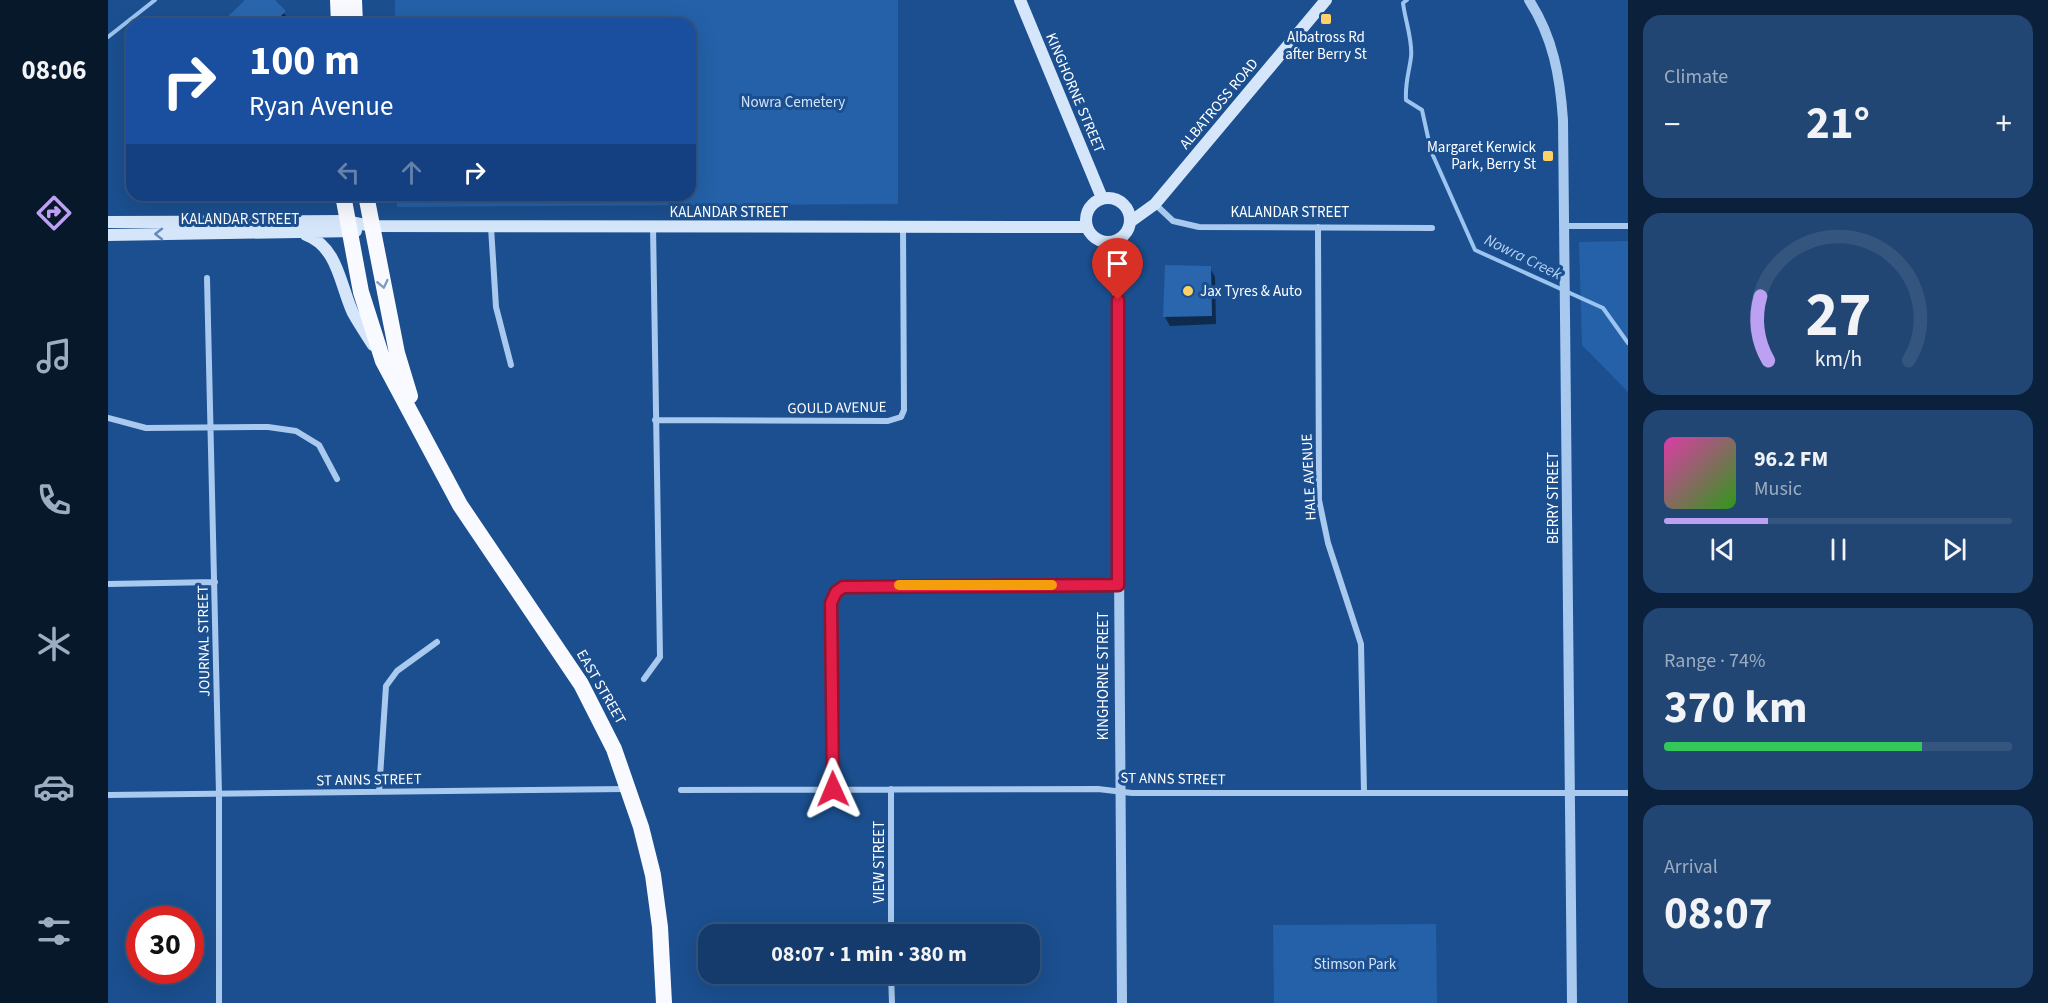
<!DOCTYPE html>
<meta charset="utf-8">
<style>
:root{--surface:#143b6b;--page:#214673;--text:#f1f3f6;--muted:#9dadc1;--line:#33557e;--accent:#bca0f2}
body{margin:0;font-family:"Source Sans 3",sans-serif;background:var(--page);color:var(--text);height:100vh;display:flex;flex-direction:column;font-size:22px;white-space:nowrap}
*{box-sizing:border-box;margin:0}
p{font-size:20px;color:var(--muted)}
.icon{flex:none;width:33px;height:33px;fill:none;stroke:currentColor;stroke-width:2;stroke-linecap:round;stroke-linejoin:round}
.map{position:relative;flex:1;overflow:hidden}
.panel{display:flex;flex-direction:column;gap:15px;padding:15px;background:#0b203b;width:420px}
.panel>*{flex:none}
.banner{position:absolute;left:18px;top:18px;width:570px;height:183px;border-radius:18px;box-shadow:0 6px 24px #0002,0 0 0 2px var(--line);background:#1a4fa0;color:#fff;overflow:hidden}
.speed{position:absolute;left:18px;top:906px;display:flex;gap:12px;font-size:30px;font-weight:700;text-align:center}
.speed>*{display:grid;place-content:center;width:78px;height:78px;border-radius:50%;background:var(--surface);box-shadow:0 6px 24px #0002,0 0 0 2px var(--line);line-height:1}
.speed .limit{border:9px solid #d22;background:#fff;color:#111}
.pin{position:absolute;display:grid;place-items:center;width:51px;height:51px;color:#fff;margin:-62px -26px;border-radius:50% 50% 50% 0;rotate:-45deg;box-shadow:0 0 6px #0007}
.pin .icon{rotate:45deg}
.me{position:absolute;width:66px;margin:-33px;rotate:359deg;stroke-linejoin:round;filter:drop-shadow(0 0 4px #0008)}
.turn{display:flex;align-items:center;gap:21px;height:126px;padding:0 24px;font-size:27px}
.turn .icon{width:78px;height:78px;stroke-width:2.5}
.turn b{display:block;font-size:42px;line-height:51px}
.lanes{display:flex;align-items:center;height:57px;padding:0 24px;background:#0003;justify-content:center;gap:30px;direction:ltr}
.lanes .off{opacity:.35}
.big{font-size:45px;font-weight:700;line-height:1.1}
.panel .widget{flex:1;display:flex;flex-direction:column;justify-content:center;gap:9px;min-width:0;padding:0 21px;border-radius:18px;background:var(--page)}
.panel .dial{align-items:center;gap:0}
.dial svg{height:156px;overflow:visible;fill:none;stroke:var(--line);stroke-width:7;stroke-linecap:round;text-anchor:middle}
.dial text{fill:var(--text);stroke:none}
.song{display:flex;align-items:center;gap:18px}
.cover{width:72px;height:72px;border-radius:9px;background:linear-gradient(135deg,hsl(320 70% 55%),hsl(110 70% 35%))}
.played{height:6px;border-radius:3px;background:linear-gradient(90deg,var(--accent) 30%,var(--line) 30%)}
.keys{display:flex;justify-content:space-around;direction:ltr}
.heat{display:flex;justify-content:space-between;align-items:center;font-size:33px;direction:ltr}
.charge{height:9px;border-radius:4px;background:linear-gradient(90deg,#34c759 74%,var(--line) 0)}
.trip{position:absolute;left:590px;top:924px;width:342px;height:60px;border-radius:18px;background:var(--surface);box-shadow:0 6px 24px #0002,0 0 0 2px var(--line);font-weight:700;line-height:60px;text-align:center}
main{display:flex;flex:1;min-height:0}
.dock{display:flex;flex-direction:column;width:108px;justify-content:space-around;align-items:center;background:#08182b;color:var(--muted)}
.dock .icon{width:42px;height:42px}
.dock .active{color:var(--accent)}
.dock b{font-size:27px;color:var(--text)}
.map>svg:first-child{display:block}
.green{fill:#2461a8}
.shadow{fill:#0007}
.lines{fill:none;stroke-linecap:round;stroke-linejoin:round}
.stream{stroke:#9cc4f0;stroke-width:4}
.building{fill:#2a66ad}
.minor{stroke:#a9c9ee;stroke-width:6}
.tertiary{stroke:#a9c9ee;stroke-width:10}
.secondary{stroke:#d6e6fa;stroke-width:12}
.trunk{stroke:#f8faff;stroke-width:16}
.oneway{stroke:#668bba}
.oneway2{stroke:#7e9cc1}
.route-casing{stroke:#92132f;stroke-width:15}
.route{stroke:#e11d48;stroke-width:10}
.slow{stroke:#f59e0b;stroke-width:10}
.poi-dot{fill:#ffd166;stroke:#1b4f8f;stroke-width:2}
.labels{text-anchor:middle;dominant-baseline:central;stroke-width:6;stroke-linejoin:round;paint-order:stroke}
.poi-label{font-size:15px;fill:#fff;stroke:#1b4f8f}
.street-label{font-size:15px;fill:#fff;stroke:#1b4f8f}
.park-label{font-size:15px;fill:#cfe3fa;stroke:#1b4f8f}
.water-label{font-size:16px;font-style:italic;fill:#b5d3f5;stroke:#1b4f8f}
</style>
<main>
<nav class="dock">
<b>08:06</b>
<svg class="icon active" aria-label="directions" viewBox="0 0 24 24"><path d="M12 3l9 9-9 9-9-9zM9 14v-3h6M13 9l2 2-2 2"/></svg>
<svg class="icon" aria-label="music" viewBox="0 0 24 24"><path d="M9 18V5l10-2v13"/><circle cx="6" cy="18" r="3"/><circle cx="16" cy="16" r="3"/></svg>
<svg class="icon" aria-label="phone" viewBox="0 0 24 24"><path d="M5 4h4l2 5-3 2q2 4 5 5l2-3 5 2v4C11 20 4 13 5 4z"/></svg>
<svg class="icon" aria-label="climate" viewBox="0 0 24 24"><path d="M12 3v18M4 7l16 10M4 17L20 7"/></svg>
<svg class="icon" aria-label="car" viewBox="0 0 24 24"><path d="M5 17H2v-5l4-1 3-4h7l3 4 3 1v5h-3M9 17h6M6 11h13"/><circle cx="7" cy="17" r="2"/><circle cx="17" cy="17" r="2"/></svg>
<svg class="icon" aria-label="filters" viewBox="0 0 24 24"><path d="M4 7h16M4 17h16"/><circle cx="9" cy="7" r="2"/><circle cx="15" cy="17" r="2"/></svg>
</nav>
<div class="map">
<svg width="1520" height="1003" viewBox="0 0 1520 1003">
<rect width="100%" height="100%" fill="#1b4f8f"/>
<path class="green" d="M287 0H790V204L289 207V195H582V24H287Z
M1520 241V392L1474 345 1471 242Z
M1328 924 1329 1003H1166L1165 925Z"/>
<path class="shadow" d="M139 0H165L182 21 179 24H114Z
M1102 268 1107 277 1108 324 1062 326 1057 317Z"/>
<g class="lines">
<path class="stream" d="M1299 0 1295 3C1297 20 1305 41 1303 57 1301 73 1297 82 1298 100L1314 110 1323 151 1367 250 1495 308 1520 343
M0 37 47 0"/>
</g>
<path class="building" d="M137 0H167L178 11 165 24H112Z
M1057 265 1103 266 1104 316 1055 317Z"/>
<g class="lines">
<path class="minor" d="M1047 204 1065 221 1091 227 1324 228
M1457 226H1520
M383 227 388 307 403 365
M1210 227 1211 500 1220 543 1253 644 1256 792
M99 278 111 794V1003
M0 418 38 428 160 427 188 431 211 445 229 479
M547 420 780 421 793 417 796 410 795 227
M0 584 107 582
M536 679 552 657 545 226
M725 789 723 603 728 592 735 587 1010 585
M783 789V934
M573 790 990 789 1024 793H1520
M271 792 278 686 289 671 329 642
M0 795 518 789
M783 974 784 1003"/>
<path class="tertiary" d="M1421 0C1445 37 1452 76 1455 120L1464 1003
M1006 241 1009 277 1014 1003"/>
<path class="secondary" d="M912 0 994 198
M978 220a22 22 0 1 1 44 0a22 22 0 1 1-44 0Z
M0 222 239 221 263 226 979 227
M1022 222 1047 204 1218 0
M0 235 248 231
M198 235C230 247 232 285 245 313 251 324 258 334 265 345"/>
<path class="trunk" d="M230 0 231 24
M246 0 247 24
M235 195 253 292 275 361 352 505 473 684 506 749 533 827 545 875 552 927 556 1003
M258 195 289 353 302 396"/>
</g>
<defs><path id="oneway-chevron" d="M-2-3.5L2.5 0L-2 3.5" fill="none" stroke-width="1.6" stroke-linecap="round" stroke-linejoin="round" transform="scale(1.5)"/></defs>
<use class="oneway" href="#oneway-chevron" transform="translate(51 234) rotate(180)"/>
<use class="oneway2" href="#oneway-chevron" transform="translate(275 284) rotate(78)"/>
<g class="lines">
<g class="route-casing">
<path id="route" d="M725 789 723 603 728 592 735 587 1010 585V300"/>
</g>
<use href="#route" class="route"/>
<path class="slow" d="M791 585H944"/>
</g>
<g class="poi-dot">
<rect x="1212" y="13" width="12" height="12" rx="3"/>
<rect x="1434" y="150" width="12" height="12" rx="3"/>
<circle cx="1080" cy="291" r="6"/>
</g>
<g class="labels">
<g class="poi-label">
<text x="1218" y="37">Albatross Rd<tspan x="1218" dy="17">after Berry St</tspan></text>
<text x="1428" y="147" text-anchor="end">Margaret Kerwick<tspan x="1428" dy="17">Park, Berry St</tspan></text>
<text x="1092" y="291" text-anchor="start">Jax Tyres &amp; Auto</text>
</g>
<g class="street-label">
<text transform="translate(967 93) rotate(67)">KINGHORNE STREET</text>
<text transform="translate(1111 104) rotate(-50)">ALBATROSS ROAD</text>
<text x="621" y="212">KALANDAR STREET</text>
<text x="1182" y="212">KALANDAR STREET</text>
<text x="132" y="219">KALANDAR STREET</text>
<text transform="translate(729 408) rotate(-1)">GOULD AVENUE</text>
<text transform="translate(1201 477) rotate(-93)">HALE AVENUE</text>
<text transform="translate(1445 498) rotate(-90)">BERRY STREET</text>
<text transform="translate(96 641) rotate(-91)">JOURNAL STREET</text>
<text transform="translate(995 676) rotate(-90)">KINGHORNE STREET</text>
<text transform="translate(493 687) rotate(60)">EAST STREET</text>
<text transform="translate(1065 779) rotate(1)">ST ANNS STREET</text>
<text transform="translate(261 780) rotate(-1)">ST ANNS STREET</text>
<text transform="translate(771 862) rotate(-90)">VIEW STREET</text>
</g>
<g class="park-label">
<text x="685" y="102">Nowra Cemetery</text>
<text x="1247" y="964">Stimson Park</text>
</g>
<g class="water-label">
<text transform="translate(1415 257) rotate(26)">Nowra Creek</text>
</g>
</g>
</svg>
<div class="speed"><div class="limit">30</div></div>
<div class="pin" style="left:1010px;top:300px;background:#d93025"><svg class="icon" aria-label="arrive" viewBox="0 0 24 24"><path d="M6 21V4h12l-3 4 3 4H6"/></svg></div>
<svg class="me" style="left:725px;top:789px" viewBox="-20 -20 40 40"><path d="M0-17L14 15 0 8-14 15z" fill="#e11d48" stroke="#fff" stroke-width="4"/></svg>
<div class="trip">08:07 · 1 min · 380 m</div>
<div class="banner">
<div class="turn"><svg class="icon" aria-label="right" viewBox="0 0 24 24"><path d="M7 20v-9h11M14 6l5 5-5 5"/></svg><div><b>100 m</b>Ryan Avenue</div></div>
<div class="lanes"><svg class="icon off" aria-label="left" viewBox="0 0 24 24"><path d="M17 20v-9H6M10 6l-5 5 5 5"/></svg><svg class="icon off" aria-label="ahead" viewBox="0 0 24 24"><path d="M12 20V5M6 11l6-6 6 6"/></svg><svg class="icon" aria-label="right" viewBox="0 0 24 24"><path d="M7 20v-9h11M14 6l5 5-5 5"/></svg></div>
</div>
</div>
<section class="panel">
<div class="widget"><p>Climate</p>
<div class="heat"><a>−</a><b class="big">21°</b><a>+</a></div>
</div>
<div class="widget dial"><svg viewBox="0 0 100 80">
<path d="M14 69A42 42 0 1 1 86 69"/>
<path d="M14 69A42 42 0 0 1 10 36" stroke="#bca0f2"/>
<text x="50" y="56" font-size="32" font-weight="700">27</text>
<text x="50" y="72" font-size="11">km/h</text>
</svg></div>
<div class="widget">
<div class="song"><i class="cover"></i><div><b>96.2 FM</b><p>Music</p></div></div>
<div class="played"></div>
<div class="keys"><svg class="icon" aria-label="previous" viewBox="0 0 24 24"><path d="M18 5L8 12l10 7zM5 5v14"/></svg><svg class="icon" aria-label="pause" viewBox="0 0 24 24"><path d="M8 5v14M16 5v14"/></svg><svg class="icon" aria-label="next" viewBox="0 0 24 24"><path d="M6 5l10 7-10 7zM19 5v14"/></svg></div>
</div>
<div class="widget"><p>Range · 74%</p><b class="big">370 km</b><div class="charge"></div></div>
<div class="widget"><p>Arrival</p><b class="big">08:07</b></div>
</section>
</main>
